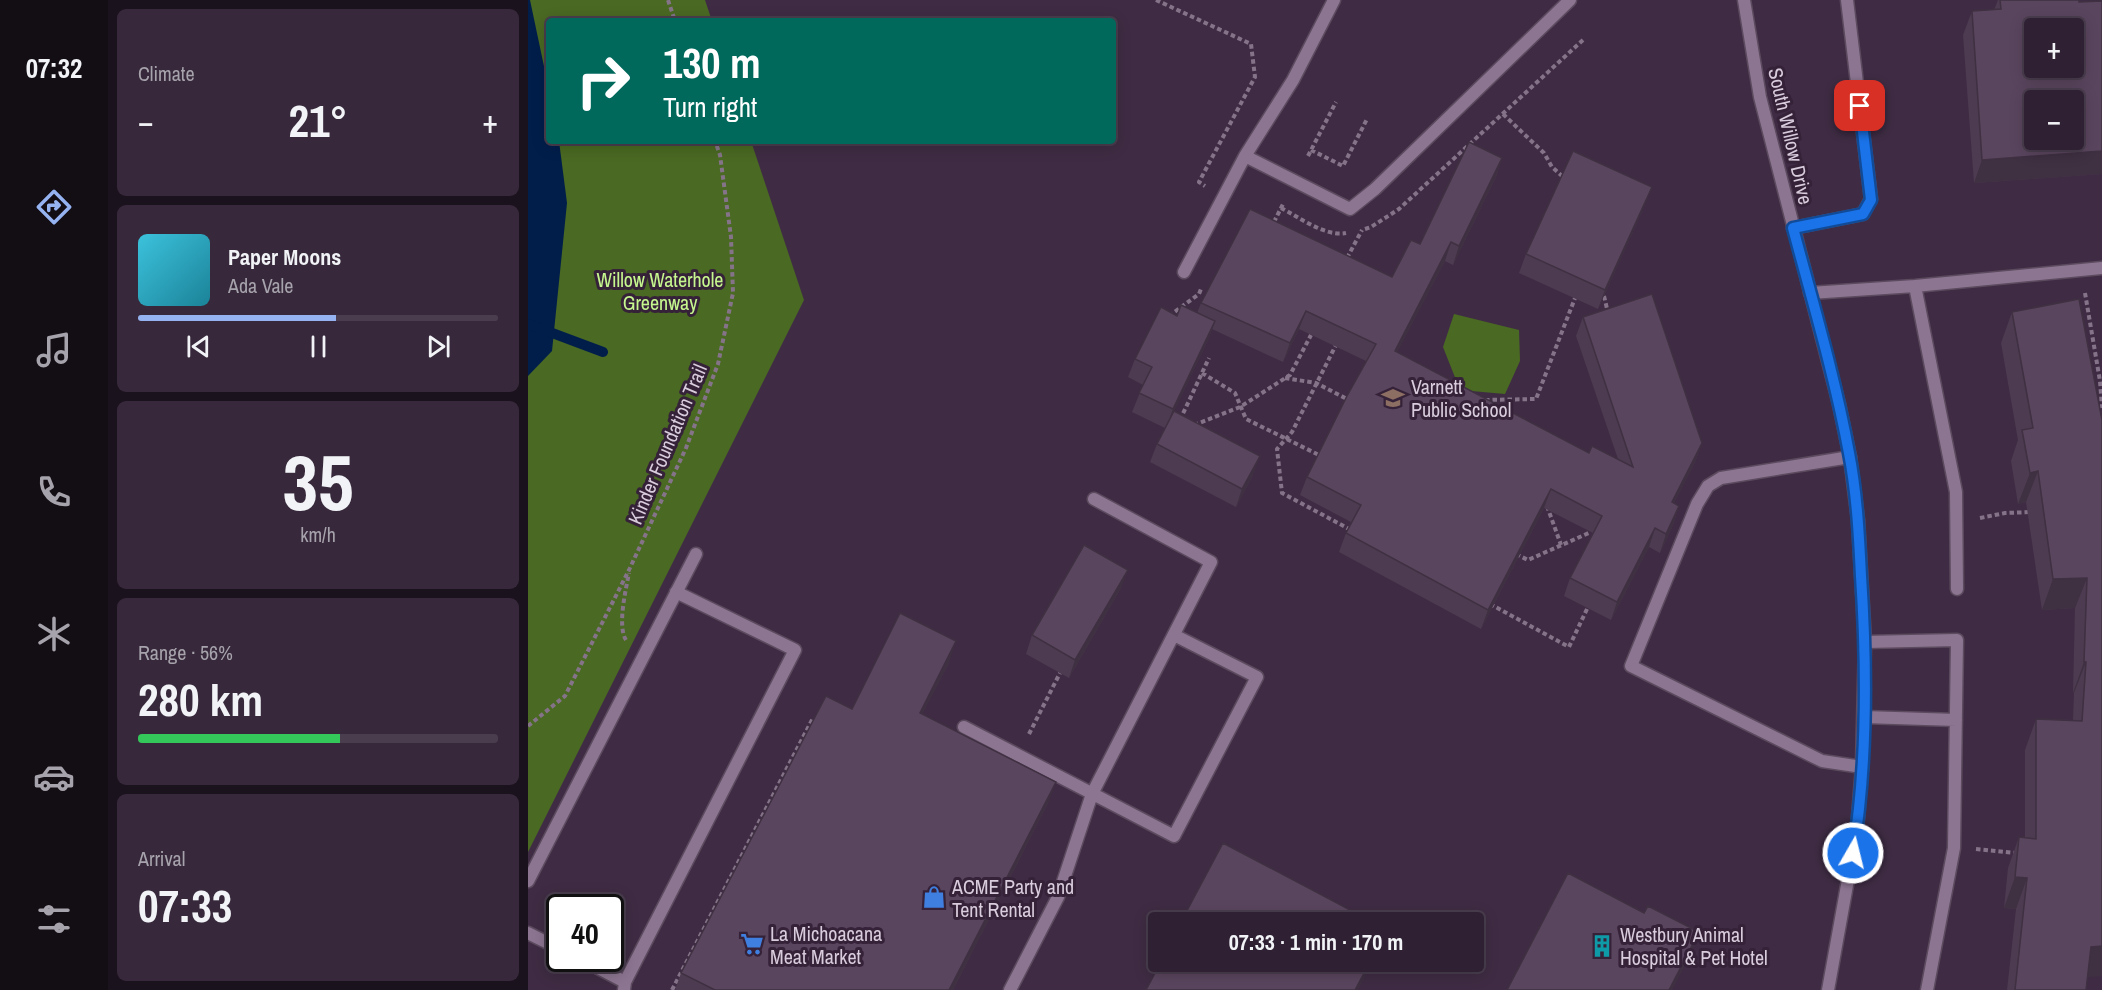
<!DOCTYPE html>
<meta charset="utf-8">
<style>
:root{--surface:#2f2133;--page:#37293b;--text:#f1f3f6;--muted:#a7a3ac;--line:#4a3e4e;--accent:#95b2f1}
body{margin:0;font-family:"Archivo Narrow",sans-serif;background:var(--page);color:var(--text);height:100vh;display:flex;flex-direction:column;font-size:22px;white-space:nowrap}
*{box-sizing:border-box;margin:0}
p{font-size:20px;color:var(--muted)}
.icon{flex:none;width:33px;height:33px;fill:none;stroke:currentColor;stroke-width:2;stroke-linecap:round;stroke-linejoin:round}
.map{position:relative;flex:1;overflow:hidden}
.side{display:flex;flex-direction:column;gap:9px;padding:9px;background:#1a121c;width:420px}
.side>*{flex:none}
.top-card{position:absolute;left:18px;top:18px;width:570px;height:126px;border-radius:6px;box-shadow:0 3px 15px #0003,0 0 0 2px var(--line);background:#00695c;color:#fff;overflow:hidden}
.fabs{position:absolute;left:1496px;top:18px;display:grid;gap:12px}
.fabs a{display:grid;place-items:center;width:60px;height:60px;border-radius:6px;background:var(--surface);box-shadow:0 3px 15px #0003,0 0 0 2px var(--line);font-size:30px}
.speed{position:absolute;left:18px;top:894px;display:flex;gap:12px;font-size:30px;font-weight:700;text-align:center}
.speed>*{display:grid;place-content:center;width:78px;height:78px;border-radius:50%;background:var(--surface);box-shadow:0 3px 15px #0003,0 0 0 2px var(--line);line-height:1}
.speed .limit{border:3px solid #111;border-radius:9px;background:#fff;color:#111}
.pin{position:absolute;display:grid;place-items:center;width:51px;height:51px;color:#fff;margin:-26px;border-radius:12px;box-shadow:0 3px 9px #0006}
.me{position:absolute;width:66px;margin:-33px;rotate:8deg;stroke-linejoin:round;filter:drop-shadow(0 0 4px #0008)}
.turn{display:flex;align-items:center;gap:21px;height:126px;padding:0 18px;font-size:27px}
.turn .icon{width:78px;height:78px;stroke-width:2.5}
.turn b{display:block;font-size:42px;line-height:51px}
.big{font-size:45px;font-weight:700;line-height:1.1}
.side .tile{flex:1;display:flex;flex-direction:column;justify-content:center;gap:9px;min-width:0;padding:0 21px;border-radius:9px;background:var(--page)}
.side .dial{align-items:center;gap:0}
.dial b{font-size:78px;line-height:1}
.song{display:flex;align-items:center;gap:18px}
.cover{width:72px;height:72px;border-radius:9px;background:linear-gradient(135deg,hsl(190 70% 55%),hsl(190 70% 35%))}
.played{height:6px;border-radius:3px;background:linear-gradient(90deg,var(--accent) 55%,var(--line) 55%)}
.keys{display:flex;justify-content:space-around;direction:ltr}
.heat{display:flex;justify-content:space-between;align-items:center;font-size:33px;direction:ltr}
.charge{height:9px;border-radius:4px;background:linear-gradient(90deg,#34c759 56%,var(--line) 0)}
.trip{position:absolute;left:620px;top:912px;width:336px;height:60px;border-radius:6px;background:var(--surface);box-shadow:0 3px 15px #0003,0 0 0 2px var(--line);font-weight:700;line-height:60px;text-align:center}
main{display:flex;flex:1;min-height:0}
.tab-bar{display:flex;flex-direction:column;width:108px;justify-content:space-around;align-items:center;background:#130d14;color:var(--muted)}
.tab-bar .icon{width:42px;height:42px}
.tab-bar .selected{color:var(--accent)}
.tab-bar b{font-size:27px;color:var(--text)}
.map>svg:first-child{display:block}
.green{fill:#4a6922}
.water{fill:#011e4b}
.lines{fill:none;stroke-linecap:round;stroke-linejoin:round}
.stream{stroke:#011e4b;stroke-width:10}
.service-casing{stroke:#5c4a5f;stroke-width:15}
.tertiary-casing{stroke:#5c4a5f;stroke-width:15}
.path{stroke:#857489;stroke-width:4;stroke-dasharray:4.5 3;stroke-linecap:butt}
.service{stroke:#8c7591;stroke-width:12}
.tertiary{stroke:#8c7591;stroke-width:12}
.wall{fill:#4d3b51}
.shaded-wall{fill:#3f3042}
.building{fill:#5a455e;stroke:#3f3042;stroke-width:1.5;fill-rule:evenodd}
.route-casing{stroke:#114b97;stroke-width:15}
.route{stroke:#1a73e8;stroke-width:10}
.labels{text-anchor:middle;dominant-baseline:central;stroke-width:6;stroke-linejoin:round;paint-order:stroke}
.street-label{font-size:20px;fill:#d9ccdc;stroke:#352239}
.park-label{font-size:20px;fill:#c6f78e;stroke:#352239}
.poi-label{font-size:20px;fill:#d9ccdc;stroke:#352239;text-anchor:start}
</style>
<main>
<nav class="tab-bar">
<b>07:32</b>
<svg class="icon selected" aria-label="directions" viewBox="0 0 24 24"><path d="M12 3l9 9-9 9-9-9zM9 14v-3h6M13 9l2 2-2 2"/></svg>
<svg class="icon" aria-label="music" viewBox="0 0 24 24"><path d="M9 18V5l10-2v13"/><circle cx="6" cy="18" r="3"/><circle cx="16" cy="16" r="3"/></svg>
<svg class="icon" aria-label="phone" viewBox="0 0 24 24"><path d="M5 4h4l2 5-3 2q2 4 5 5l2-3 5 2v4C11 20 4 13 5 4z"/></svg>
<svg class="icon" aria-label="climate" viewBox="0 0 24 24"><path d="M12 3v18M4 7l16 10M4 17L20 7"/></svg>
<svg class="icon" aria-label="car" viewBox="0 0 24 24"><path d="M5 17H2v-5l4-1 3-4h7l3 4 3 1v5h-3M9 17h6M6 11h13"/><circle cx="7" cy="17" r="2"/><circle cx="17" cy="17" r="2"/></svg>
<svg class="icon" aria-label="filters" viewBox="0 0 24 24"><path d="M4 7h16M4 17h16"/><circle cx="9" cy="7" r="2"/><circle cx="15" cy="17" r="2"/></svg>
</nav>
<section class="side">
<div class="tile"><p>Climate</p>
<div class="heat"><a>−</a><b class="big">21°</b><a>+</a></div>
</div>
<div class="tile">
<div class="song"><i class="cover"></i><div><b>Paper Moons</b><p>Ada Vale</p></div></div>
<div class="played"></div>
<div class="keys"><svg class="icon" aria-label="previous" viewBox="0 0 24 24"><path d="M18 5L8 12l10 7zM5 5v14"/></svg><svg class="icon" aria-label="pause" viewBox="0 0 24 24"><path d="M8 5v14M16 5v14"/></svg><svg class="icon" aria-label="next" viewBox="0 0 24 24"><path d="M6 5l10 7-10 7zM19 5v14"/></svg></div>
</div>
<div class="tile dial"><b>35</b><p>km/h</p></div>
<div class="tile"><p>Range · 56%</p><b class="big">280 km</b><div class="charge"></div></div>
<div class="tile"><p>Arrival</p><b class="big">07:33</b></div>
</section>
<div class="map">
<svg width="1574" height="990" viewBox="0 0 1574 990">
<rect width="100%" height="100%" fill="#3f2c44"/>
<path class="green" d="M0 0H177L184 21H21V141H223L276 300 0 852Z
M926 314 991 330 992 361 977 394 932 390 915 347Z"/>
<path class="water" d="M0 0H2L21 90V141H31L39 203 24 351 0 376Z"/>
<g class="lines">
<path class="stream" d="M0 324 75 352"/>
<g class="service-casing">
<path id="service" d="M717 156 822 209 847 189 1042 0
M1265 228 1335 214 1343 199 1319 0
M656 272 717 156 765 80 806 0
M1387 286 1428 492 1429 589
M1282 293 1387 286 1574 268
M1322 457 1193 478 1180 486 1169 504 1103 666 1294 761 1334 767
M1337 642 1429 640 1426 848 1399 990
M1336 717 1428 720
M436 727 646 836 729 677 646 635
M0 881 168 554
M0 933 32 949
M51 958 97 982
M96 990 97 982 267 650 148 592
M482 990 530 897 564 794 683 562 566 499"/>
</g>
<g class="tertiary-casing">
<path id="tertiary" d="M1216 0 1232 97 1311 404 1322 457 1330 520 1337 642 1334 767 1329 830 1300 990"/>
</g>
<path class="path" d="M140 0 147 21
M628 0 723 44 727 77 671 182 677 186
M975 114 1016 153 1024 167 1035 177
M783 150 815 166 839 119
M780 156 808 102
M753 208C771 217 797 237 818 233
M746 222 755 204
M837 229 843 227 871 209 1056 39
M819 258 834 230
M1557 293 1572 381 1574 408
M1076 296 1080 313
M641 316 671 294 673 289
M809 343 764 432 749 449 754 493 823 530
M674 373 707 393 718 419 793 456
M757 378 788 383 821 400
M957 400 1008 399 1047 298
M652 420 681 358
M666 425 712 407 762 375 783 335
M1019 506 1033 545
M1452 518 1477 513 1504 512
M988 554 1000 560 1063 532
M962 604 1041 647 1059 609
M98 640C89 626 98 589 101 573
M0 726 37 696 101 570 158 448 190 364 205 293 203 237 192 155 187 141
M501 734 532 673
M1448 849 1488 853
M144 990 285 718"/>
<use href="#service" class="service"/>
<use href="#tertiary" class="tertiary"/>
</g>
<path class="wall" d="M1470 0H1551V2L1574 1V174L1446 183 1435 35 1444 11 1466 10Z
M974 158 968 177 925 265 917 261 869 352 1061 453 1090 459 1048 336 1055 317 1174 443 1167 462 1146 503 1151 506 1145 525 1132 553 1121 547 1083 620 1036 596 1042 578 1065 533 1016 508 953 629 811 552 818 533 823 522 772 495 779 477 838 361 771 329 755 362 684 329 680 340 646 411 725 475 708 507 622 462 629 444 637 428 604 412 615 385 600 377 607 359 649 316 669 313 673 303 864 277 892 244Z
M1117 205 1070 309 991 273 998 254Z
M1484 312 1574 420 1560 977 1558 990H1479L1488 909 1476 908 1480 868 1491 837H1497V750L1508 719 1545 720 1546 693H1545L1547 608 1514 610 1498 502 1490 504 1483 461 1490 440 1473 343Z
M593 588 541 678 498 654 504 635Z
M421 663 394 714 520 803 425 990H147L153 973 324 709Z"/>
<path class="shaded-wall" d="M1574 151V174L1446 183 1454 160Z
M974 158 968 177 925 265 931 246Z
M1124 187 1117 205 1070 309 1077 290Z
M923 242 917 261 860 370 867 351Z
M778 311 771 329 755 362 762 343Z
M687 321 680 340 638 428 645 409Z
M1174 443 1167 462 1137 521 1144 502Z
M732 456 725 475 708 507 714 489Z
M1510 471 1498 502 1490 504 1502 473Z
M1023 489 1016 508 953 629 960 610Z
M1151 506 1145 525 1132 553 1138 534Z
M1127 528 1121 547 1083 620 1089 602Z
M600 570 593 588 541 678 547 660Z
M1559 578 1547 608 1514 610 1525 579Z
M428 641 421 663 384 734 392 713Z
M1556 662H1558L1546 693H1545Z
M528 782 520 803 425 990H421Z
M1487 877 1499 878 1488 909 1476 908Z
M1171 932 1162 956 1144 990H1141Z
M1574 946V976L1552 978 1563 947Z
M842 962H845L830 990H827Z"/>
<path class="building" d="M1472 0H1551V2L1574 1V151L1454 160 1444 11 1473 9ZM1506 28H1545V68H1506ZM1506 100H1545V140H1506Z
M941 142 974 158 931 246 923 242 867 351 1061 453 1064 446 1105 467 1055 317 1124 294 1174 443 1144 502 1151 506 1138 534 1127 528 1089 602 1042 578 1074 516 1023 489 960 610 818 533 833 505 779 477 819 396 848 344 778 311 762 343 673 303 722 209 864 277 883 240 892 244Z
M1045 151 1124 187 1077 290 998 254Z
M1551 299 1574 420V946L1563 947 1558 990H1487L1499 878 1487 877 1491 837 1508 839V719L1554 721 1558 662H1556L1559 578 1525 579 1510 471 1502 473 1494 430 1505 428 1484 312Z
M653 305 687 321 645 409 611 393 624 367 607 359 633 307 649 316Z
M646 411 732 456 714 489 629 444Z
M556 545 600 570 547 660 504 635Z
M372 613 428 641 392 713 528 782 421 990H187L153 973 298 696 324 709Z
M695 843 845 922H653Z
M1040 873 1116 913 1120 906 1171 932 1141 990H979Z
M633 962H842L827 990H618Z"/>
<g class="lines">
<g class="route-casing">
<path id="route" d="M1325 853C1340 762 1339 667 1333 576 1331 535 1329 494 1321 453 1307 377 1285 303 1265 228L1335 214 1343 200 1332 106"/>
</g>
<use href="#route" class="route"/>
</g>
<defs>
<g id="school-bare" transform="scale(1.8)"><path d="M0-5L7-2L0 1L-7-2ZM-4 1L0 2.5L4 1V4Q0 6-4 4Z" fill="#8d6e63" stroke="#352239" stroke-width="2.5" paint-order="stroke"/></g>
<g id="shop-bare" transform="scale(1.8)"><path d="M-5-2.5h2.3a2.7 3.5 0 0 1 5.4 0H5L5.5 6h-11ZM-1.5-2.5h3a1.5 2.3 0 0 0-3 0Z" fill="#3f7fe0" stroke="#352239" stroke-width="2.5" paint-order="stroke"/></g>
<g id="supermarket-bare" transform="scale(1.8)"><path d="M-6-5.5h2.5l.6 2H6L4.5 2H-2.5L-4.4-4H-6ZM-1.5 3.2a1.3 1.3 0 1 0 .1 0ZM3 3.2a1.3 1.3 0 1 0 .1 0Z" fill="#3f7fe0" stroke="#352239" stroke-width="2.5" paint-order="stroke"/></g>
<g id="building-bare" transform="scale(1.8)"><path d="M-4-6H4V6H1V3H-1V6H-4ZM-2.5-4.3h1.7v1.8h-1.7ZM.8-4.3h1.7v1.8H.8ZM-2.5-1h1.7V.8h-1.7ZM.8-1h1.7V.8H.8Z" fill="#0f9aa8" stroke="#352239" stroke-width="2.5" paint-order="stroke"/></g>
</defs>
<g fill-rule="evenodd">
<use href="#school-bare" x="865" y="398"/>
<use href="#shop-bare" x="406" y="897"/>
<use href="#supermarket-bare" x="224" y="944"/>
<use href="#building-bare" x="1074" y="946"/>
</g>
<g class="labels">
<g class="street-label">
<text transform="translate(1263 136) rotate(77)">South Willow Drive</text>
<text transform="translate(139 444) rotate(-67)">Kinder Foundation Trail</text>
</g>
<g class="park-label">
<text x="132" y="279">Willow Waterhole<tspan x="132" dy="23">Greenway</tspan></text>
</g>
<g class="poi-label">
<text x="883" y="386">Varnett<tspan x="883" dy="23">Public School</tspan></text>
<text x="424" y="886">ACME Party and<tspan x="424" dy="23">Tent Rental</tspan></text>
<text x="242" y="933">La Michoacana<tspan x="242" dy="23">Meat Market</tspan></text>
<text x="1092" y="934">Westbury Animal<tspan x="1092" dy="23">Hospital &amp; Pet Hotel</tspan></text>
</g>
</g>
</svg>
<div class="fabs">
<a>+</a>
<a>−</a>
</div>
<div class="speed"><div class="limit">40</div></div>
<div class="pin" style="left:1332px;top:106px;background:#d93025"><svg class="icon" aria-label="arrive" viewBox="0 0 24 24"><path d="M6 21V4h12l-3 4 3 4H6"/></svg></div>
<svg class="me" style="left:1325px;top:853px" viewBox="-20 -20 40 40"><circle r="17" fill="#1a73e8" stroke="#fff" stroke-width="3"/><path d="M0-11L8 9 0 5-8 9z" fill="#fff"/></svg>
<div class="trip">07:33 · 1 min · 170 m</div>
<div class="top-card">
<div class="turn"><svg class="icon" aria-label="right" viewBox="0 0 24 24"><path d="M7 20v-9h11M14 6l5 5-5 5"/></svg><div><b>130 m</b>Turn right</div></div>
</div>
</div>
</main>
